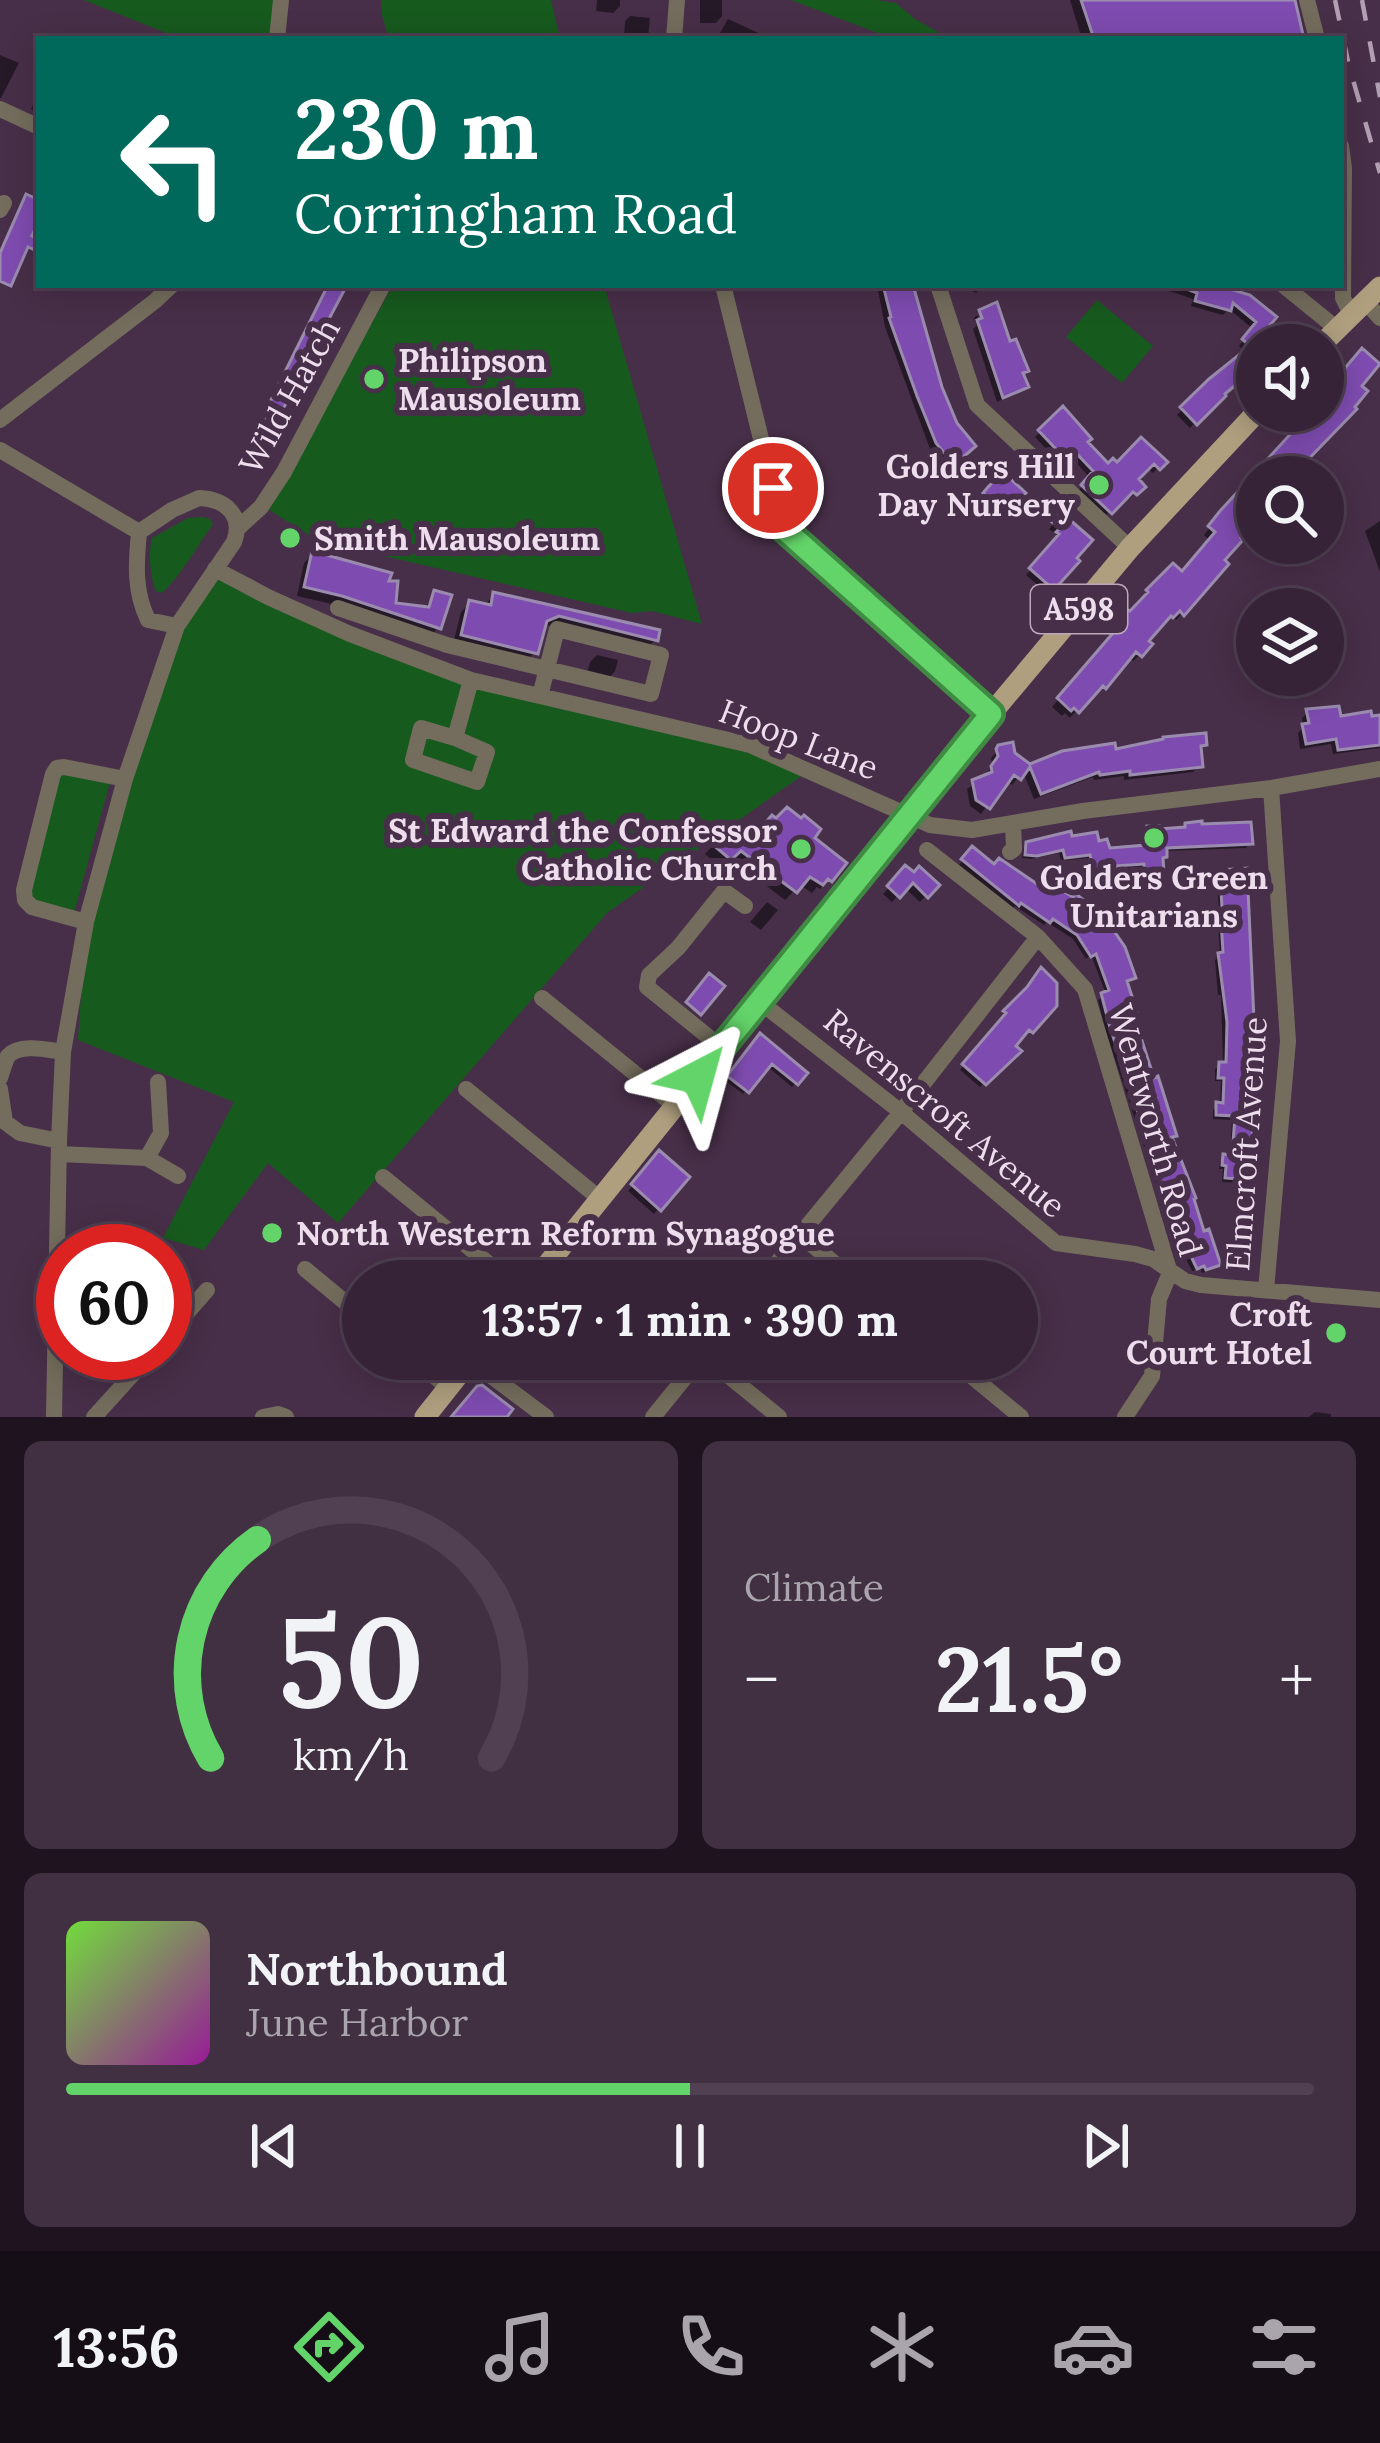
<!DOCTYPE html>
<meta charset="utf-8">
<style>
:root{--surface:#362337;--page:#412f42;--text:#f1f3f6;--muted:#aaa4ad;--line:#504052;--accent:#63d469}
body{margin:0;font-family:Lora,serif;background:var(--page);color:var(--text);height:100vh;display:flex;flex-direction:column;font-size:45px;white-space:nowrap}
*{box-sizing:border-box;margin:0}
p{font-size:39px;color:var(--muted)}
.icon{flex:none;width:66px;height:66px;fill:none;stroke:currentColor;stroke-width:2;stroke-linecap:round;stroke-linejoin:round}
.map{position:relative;height:1417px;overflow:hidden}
.side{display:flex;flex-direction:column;gap:24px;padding:24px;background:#1e131e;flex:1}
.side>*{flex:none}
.banner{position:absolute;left:36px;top:36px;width:1308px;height:252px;border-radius:0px;box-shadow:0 6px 30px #0003,0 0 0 3px var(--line);background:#00695c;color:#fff;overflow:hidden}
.tools{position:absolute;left:1236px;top:324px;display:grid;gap:24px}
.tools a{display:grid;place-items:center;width:108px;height:108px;border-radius:50%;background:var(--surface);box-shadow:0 6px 30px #0003,0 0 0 3px var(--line);font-size:60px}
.speed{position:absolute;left:36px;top:1224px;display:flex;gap:24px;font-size:60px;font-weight:700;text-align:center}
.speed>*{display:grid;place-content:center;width:156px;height:156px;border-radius:50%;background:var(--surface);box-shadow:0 6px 30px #0003,0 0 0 3px var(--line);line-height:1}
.speed .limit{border:18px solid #d22;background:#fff;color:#111}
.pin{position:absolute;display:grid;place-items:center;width:102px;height:102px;color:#fff;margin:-51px;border:6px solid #fff;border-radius:50%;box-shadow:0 3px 12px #0007}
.me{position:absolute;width:132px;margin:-66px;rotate:39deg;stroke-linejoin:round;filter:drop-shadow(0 0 9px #0008)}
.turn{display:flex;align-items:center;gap:42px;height:252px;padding:0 60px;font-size:54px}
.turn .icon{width:156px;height:156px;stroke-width:2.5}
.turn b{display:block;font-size:84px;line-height:102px}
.big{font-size:90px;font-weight:700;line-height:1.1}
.side .widget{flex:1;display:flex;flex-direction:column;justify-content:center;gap:18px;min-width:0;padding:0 42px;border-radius:18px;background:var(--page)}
.side .dial{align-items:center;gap:0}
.dial svg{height:312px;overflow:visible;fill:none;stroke:var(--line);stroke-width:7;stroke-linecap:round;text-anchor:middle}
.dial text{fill:var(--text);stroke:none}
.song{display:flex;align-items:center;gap:36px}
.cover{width:144px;height:144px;border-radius:18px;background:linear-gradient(135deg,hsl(100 70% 55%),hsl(300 70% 35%))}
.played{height:12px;border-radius:6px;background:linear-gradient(90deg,var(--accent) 50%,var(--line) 50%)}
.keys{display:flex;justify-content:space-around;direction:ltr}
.heat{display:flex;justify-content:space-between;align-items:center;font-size:66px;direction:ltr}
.side .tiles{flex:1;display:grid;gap:24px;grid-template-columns:1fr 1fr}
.widget:last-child{grid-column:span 2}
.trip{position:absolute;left:342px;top:1260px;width:696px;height:120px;border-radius:60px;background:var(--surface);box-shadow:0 6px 30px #0003,0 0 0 3px var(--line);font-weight:700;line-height:120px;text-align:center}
.tabs{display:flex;height:192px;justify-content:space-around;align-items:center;background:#160e16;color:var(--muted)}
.tabs .icon{width:84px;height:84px}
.tabs .current{color:var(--accent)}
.tabs b{font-size:54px;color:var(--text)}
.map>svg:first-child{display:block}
.green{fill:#175a1e}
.shadow{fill:#0007}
.building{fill:#7e4cb0;stroke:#9a8baf;stroke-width:3}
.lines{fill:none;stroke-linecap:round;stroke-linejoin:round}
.minor{stroke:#746d5d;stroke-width:16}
.major{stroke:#af9f7f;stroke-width:21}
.rail{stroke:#b29fb3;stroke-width:4.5;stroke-dasharray:21 21;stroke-linecap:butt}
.route-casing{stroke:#408a44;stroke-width:30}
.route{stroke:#63d469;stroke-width:21}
.poi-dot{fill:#63d469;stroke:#482f49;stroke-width:4.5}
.labels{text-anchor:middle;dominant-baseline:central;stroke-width:12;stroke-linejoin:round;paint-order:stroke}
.shield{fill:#482f49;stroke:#bca9bc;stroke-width:3}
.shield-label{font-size:30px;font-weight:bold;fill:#eddded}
.poi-label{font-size:33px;font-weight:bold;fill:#eddded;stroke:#482f49;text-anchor:start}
.street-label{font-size:33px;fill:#eddded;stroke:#482f49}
</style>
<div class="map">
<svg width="1380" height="1417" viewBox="0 0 1380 1417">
<rect width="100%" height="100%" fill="#482f49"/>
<path class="green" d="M84 0H281L277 39H181Z
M381 0H551L560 39H389L382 15Z
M791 0H876L896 3 915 19 950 39H893Z
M393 285H604L702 624 652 611 632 613 319 541 269 510Z
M1097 300 1153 346 1122 383 1066 337Z
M202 517 210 519 213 524C199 544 179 578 162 593L156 591C150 577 148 553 152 538L188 518Z
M215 569 471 680 582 705 810 770 607 913 338 1223 268 1163 204 1250 163 1238 234 1102 78 1040 86 922 177 626Z
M60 773 110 782 74 913 29 898Z"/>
<path class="shadow" d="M597 0H620V6L613 13 596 11Z
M700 0H722V16L716 23H700Z
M1070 0H1292L1301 39H1082Z
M630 16 650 18 648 39H624L625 21Z
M728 19 765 36 763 39H732L720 33Z
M0 55 19 63 1 98H0Z
M39 93V114L31 109Z
M329 285H352L349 289 343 286 275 418 256 464 242 456 247 446H254L274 407 270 405Z
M883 285H910L911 296 954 425 972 446 945 467 930 449 885 327 878 290Z
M960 285H982L976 293Z
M1152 285H1209L1273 317 1256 338 1265 345H1257V360L1190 428 1177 415 1211 381 1246 352 1239 346 1253 329 1229 309 1223 315 1191 306 1193 299Z
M977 315 985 333 1021 375 1025 386 1019 392 997 402 973 329 977 325 974 318Z
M1362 353 1292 471 1293 477H1257V517L1237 538 1186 610 1176 620 1171 616 1145 641 1140 655 1133 661 1128 657 1103 687 1097 693 1094 691 1070 718 1065 713 1062 716 1052 707 1114 634 1112 632 1143 601 1181 574 1210 541 1204 535 1214 522 1312 411H1323V389L1327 392Z
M362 383a9 9 0 1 1 18 0a9 9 0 1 1-18 0Z
M1063 410 1084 442 1108 467 1163 462 1153 473 1147 467 1135 479 1142 487 1130 498 1126 494 1105 516 1078 491 1090 478 1071 457 1062 466 1035 437Z
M1002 475 1022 493 1001 515 982 498Z
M1061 516 1075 561 1047 593 1026 575 1056 541 1053 539 1057 535 1049 529Z
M1380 521V572L1365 531Z
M287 534 294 535 291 544 284 543Z
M313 554 393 606 424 609 435 594 438 628 429 637 332 604 297 596 304 563Z
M494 595 655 640 646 649 542 624 535 652 526 661 453 644 461 612 470 603 485 605Z
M597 655 618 660 615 671 609 678 587 673 590 662Z
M1308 712 1339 720 1380 718V748L1333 754 1331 744 1300 749 1298 733 1303 727 1302 718Z
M1204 744 1198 750 1200 766 1193 772 1124 780V776L1094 780 1093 777 1034 799 1023 772 1012 785 1006 780 981 814 970 806 967 789 986 775 992 765 991 758 1000 748 1030 767 1113 753Z
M1186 826 1250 843 1246 848 1164 851 1161 872 1156 876 1141 877V867L1113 869 1115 881 1111 885 1094 887 1087 858 1061 861 1059 853 1031 859 1022 858 1023 849 1028 844 1070 840 1097 845 1108 851 1143 849 1144 834 1149 829 1181 830Z
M721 836 811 839 842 864 820 889 817 887 812 893 800 885 785 900 730 858 720 867 705 854Z
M972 850 1132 977 1125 983 1130 1014 1190 1199 1218 1264 1214 1268 1202 1273 1200 1268 1192 1271 1184 1255 1180 1256 1105 1029 1098 1000 1106 994 1091 955 1086 959 1073 939 1047 922 1044 925 1015 906 1013 908 959 865Z
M906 869 936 885 920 902 905 888 892 902 883 894Z
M1222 873 1245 1179 1241 1183 1222 1182 1223 1169H1219L1220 1162 1225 1157 1230 1158 1232 1120 1213 1119V1110L1220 1106 1221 1081H1215V1069L1223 1065 1221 995H1218L1215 960 1220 955 1218 925 1210 926V917L1219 912 1217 878Z
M767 902 778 910 761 930 750 922Z
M1024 994 1054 1005 1027 1034 1024 1032 1004 1061 980 1087 960 1070 1004 1018 1002 1016Z
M756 1041 804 1074 792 1087 767 1066 743 1094 726 1081Z
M654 1159 686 1177 654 1214 628 1191Z
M1239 1211 1244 1226 1235 1230 1231 1215Z
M1315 1412 1331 1414V1417H1309Z"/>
<path class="building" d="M1081 0H1295L1304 39H1094Z
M26 194 39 200V220L32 236 39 239V252L28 247 11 286 0 281V253Z
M328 285H347L295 383 297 384 279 416 283 418 261 463 242 453 249 440 254 443 274 404 270 402Z
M883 285H913L942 387 957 423 976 446 954 465 936 443 917 396 889 318 891 317Z
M1177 285H1217L1250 295 1277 317 1260 337 1269 345H1257V367L1225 394 1226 396 1197 425 1180 407 1209 379 1250 346 1242 339 1256 322 1233 303 1231 311 1195 301 1197 293Z
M997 302 1010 341 1016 339 1029 371 1023 373 1029 387 1003 398 977 320 982 318 979 310Z
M1362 348 1380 364 1362 386 1368 391 1355 407 1357 409 1297 471 1303 477H1257V521L1241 538 1243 540 1225 560 1229 564 1184 616 1180 611 1173 618 1171 616 1149 641 1153 644 1142 657 1136 652 1106 689 1103 686 1079 713 1074 708 1071 711 1057 698 1119 626 1116 623 1128 610 1130 611 1148 592 1146 590 1173 563 1182 571 1215 532 1208 526 1220 511 1306 417 1299 411H1323V394Z
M1063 406 1092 439 1088 442 1108 463 1113 458 1117 462 1141 437 1168 462 1160 470 1154 464 1139 479 1146 487 1137 495 1133 492 1112 514 1081 485 1093 471 1078 455 1069 463 1038 430Z
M1002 471 1026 493 1006 514 983 493Z
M1061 512 1093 540 1077 558 1080 561 1054 590 1029 568 1059 534 1056 532 1060 528 1052 522Z
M312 551 392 573 389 581H398L396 603 429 607 434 590 452 595 441 629 342 596 304 587Z
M493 592 660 630 658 641 559 616 547 621 538 654 461 635 469 600 491 605Z
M1339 706 1341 716 1371 711 1372 716 1380 715V745L1338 750 1336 739 1306 744 1302 724 1309 723 1306 709Z
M1206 733 1207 745 1201 746 1203 767 1130 775V771L1100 775 1099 772 1041 794 1030 767 1021 780 1014 775 990 809 976 800 972 780 992 772 991 766 998 756 996 749 998 745 1013 742 1015 753 1030 764 1062 751 1115 743 1116 749 1163 739V737Z
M787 807 801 818 804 815 821 829 815 838 847 863 832 882 828 879 823 885 810 877 797 893 741 851 731 860 712 844 719 834 739 822 755 834 772 815 776 818Z
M1202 821V824L1251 822 1253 844 1167 848V857L1163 858 1164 873 1145 875 1144 864 1116 866 1118 882 1098 885 1090 855 1065 858 1063 850 1037 856 1025 855 1026 842 1071 831 1072 836 1097 832 1099 841 1107 839 1110 848 1146 845 1147 826H1159V829L1185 827V823Z
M972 846 994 864 999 858 1043 888 1047 882 1073 897 1076 894 1103 915 1125 947 1136 978 1127 981 1137 1012 1133 1013 1154 1078 1158 1076 1177 1136 1172 1137 1196 1198 1194 1199 1204 1231 1209 1229 1221 1265 1206 1270 1204 1266 1197 1269 1189 1252 1184 1254 1109 1024 1101 993 1109 990 1096 954 1091 957 1077 935 1053 919 1050 923 1021 903 1019 906 1017 904 961 859Z
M905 865 914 872 919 866 940 885 928 898 913 883 900 898 887 886Z
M1247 868 1257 1085 1248 1180 1225 1178 1226 1166 1222 1165 1223 1154 1232 1155 1235 1116 1216 1115V1102L1223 1103 1224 1078H1218L1219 1062H1226L1227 1022 1218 953 1223 952 1221 922 1214 923 1213 910 1222 909 1220 870Z
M1041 967 1057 983V1006L1033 1033 1029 1030 1016 1046 1022 1051 986 1085 962 1064 1006 1013 1003 1011 1027 987Z
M709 973 725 986 701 1015 686 1002Z
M760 1033 808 1073 798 1085 772 1064 749 1093 727 1076Z
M659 1150 690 1177 661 1211 631 1184Z
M482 1385 513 1409 507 1417H451L477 1386Z"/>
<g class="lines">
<path class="minor" d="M1307 0 1317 39
M277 39 281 0
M674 39 677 0
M0 109 39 127
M1341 146 1344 168 1343 298 1351 314
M0 210 4 203
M723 285 783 528 991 714
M938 285 977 405 1130 548
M1283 285 1336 328
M1365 301 1380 318
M0 420 155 301 172 285
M0 450 139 532
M199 498C225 499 244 515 234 542L177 626 148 620C134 591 136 564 139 532L172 510Z
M238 528 261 507 284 472 383 285
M215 569 268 597 350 634 471 680 750 745 930 825 972 830 1083 811 1271 788 1380 769
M338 608 447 645 651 694 661 655 557 629 540 696
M455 738 487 752 477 782 413 760 421 728 455 738 471 680
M927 850 1038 937 1085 989 1170 1273 1159 1299 1152 1376 1125 1417
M1010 852 1014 849 1013 823
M86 922 32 907 25 900 24 890 53 774 57 768 64 767 125 779
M542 998 675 1106
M760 1002 901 1112 1056 1243 1135 1254 1153 1259 1185 1281 1201 1285 1380 1300
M722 1048 647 987 649 975 678 948 724 891 745 906
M0 1078C1 1075 6 1059 8 1056 20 1043 48 1050 63 1052
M0 1089 5 1122 20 1133 59 1141
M466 1089 599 1198
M59 1154 147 1158 178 1176
M147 1158 161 1133 158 1082
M383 1177 510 1281
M799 1234 856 1281
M305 1269 363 1317
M762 1281 901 1112 1038 937
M1266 1290 1288 1041 1271 788
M165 1338 207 1290
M414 1359 447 1387
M708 1359 779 1417
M951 1359 1021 1417
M470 1360 546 1417
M54 1417 59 1141 63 1052 86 922 125 779 177 626
M94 1417 152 1353
M263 1417 278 1414 286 1417
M653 1417 700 1359"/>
<path class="major" d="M1321 345 1380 287
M534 1281 991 714 1130 548 1258 411
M425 1417 471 1359"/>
<path class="rail" d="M1335 0 1349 66 1380 173
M1362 0 1380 97"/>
</g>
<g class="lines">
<g class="route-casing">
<path id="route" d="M698 1077 991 714 783 528 773 488"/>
</g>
<use href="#route" class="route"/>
</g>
<g class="poi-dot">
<circle cx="374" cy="379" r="12"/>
<circle cx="1099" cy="485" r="12"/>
<circle cx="290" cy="538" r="12"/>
<circle cx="1154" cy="838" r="12"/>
<circle cx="801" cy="849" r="12"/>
<circle cx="272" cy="1233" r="12"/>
<circle cx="1336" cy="1333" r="12"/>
</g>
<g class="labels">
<rect class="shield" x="1031" y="585" width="96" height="48" rx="9"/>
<g class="shield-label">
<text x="1079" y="609">A598</text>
</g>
<g class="poi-label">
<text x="398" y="360">Philipson<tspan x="398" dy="38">Mausoleum</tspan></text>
<text x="1075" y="466" text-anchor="end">Golders Hill<tspan x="1075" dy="38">Day Nursery</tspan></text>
<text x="314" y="538">Smith Mausoleum</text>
<text x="777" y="830" text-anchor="end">St Edward the Confessor<tspan x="777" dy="38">Catholic Church</tspan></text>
<text x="1154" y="877" text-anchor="middle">Golders Green<tspan x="1154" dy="38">Unitarians</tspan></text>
<text x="296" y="1233">North Western Reform Synagogue</text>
<text x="1312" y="1314" text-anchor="end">Croft<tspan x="1312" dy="38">Court Hotel</tspan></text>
</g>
<g class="street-label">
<text transform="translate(289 396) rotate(-61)">Wild Hatch</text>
<text transform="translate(799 739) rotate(21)">Hoop Lane</text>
<text transform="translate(945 1113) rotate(40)">Ravenscroft Avenue</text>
<text transform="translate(1156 1130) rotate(74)">Wentworth Road</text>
<text transform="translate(1246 1144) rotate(-86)">Elmcroft Avenue</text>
</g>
</g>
</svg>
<div class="tools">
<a><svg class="icon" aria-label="sound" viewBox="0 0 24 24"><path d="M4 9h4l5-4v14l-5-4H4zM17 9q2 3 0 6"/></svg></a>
<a><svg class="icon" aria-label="search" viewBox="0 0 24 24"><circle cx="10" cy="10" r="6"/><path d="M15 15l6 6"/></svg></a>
<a><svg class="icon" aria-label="layers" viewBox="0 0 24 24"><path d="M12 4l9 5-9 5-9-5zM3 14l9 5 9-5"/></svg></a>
</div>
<div class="speed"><div class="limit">60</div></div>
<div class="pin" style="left:773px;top:488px;background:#d93025"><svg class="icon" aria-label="arrive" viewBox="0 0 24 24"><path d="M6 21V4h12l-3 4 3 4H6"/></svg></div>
<svg class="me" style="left:698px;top:1077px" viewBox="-20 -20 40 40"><path d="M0-17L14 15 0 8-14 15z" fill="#63d469" stroke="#fff" stroke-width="4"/></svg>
<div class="trip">13:57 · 1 min · 390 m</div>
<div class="banner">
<div class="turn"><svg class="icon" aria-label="left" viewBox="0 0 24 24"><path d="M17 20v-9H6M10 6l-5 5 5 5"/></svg><div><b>230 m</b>Corringham Road</div></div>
</div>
</div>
<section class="side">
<div class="tiles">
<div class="widget dial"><svg viewBox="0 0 100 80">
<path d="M14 69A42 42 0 1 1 86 69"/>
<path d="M14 69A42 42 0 0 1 26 13" stroke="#63d469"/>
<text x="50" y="56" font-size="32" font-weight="700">50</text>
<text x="50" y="72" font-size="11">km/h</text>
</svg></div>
<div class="widget"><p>Climate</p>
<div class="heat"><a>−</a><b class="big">21.5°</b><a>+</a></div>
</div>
<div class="widget">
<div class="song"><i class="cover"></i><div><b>Northbound</b><p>June Harbor</p></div></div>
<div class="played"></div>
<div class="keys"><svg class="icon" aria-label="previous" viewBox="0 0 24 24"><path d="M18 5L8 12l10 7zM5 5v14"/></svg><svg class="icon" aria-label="pause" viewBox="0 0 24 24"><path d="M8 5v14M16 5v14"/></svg><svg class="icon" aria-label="next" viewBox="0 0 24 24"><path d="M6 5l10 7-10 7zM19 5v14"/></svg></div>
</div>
</div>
</section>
<nav class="tabs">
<b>13:56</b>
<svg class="icon current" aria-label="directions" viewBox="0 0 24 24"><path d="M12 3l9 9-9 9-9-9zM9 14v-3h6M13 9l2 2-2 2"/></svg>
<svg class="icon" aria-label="music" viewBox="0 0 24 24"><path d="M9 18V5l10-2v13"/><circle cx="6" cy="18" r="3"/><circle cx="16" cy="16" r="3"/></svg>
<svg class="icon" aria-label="phone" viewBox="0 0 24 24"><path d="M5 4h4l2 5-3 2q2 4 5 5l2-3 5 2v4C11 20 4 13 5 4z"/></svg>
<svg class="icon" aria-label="climate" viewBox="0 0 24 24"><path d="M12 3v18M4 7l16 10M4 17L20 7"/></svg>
<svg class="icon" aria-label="car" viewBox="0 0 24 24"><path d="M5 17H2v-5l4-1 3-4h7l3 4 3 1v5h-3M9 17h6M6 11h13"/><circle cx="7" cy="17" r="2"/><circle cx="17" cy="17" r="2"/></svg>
<svg class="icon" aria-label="filters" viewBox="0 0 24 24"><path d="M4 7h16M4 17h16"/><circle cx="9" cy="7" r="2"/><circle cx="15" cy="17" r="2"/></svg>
</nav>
